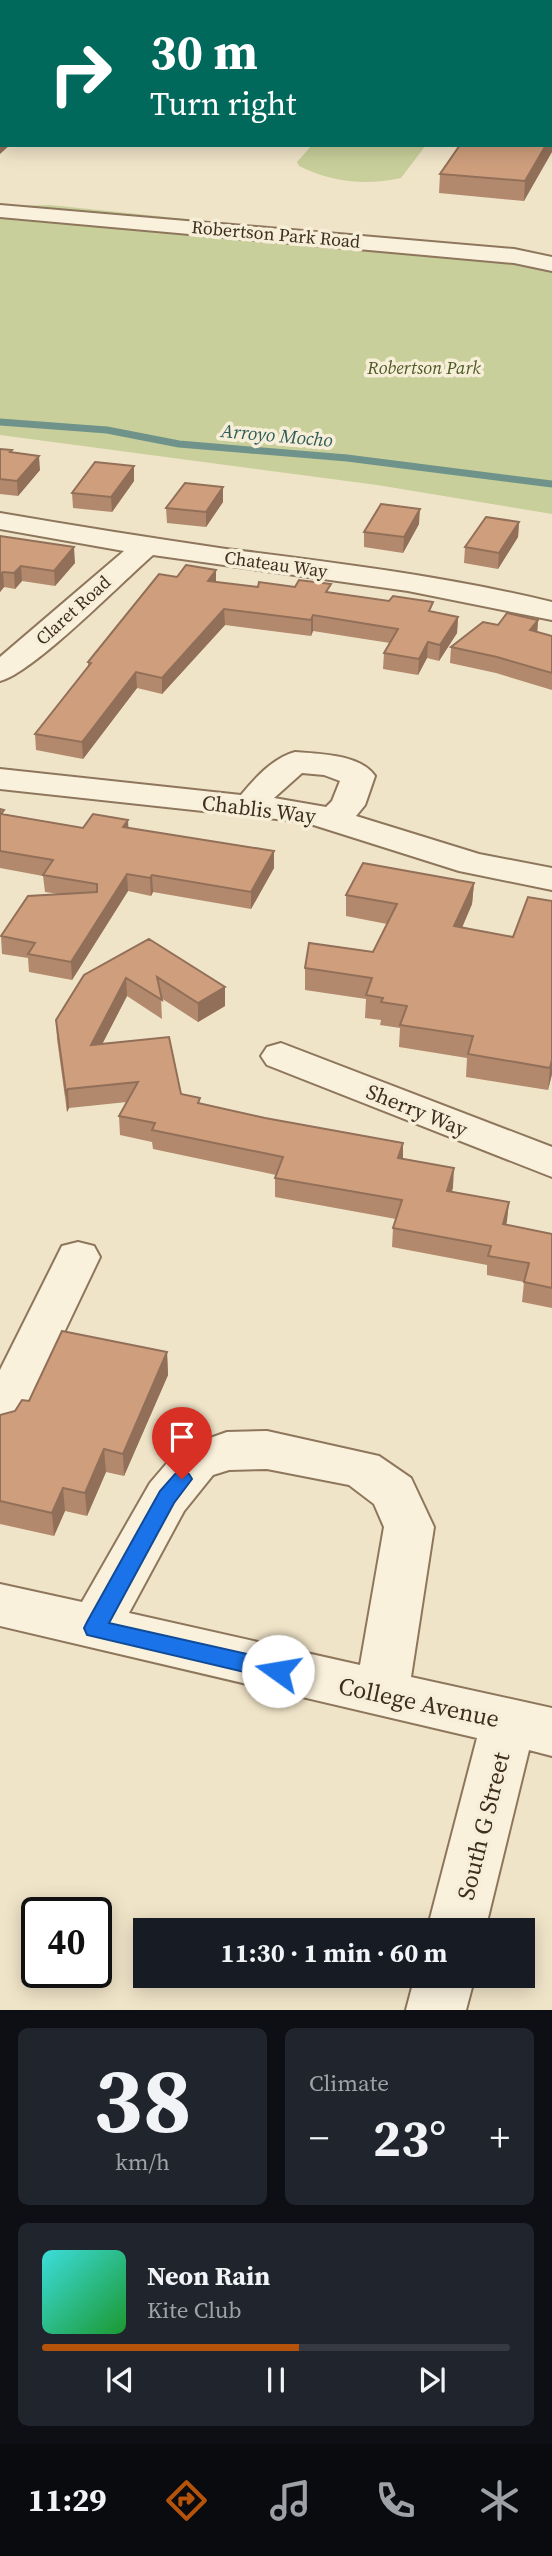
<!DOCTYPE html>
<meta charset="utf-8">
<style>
:root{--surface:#171b24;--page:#20242c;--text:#f1f3f6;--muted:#9ea1a6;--line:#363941;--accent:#b45309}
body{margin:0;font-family:"Source Serif 4",serif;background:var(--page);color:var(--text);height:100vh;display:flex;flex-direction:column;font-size:26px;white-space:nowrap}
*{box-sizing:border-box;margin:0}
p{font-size:23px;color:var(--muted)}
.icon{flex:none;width:38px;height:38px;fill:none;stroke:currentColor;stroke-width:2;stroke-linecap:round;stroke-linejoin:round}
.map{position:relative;height:2010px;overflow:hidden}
.side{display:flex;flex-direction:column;gap:18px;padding:18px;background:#0d0f14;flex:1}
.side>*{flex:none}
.banner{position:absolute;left:0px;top:0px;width:553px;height:147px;box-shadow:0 4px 18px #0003;background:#00695c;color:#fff;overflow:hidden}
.speed{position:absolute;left:21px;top:1897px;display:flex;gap:14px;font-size:35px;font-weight:700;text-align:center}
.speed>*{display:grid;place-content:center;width:91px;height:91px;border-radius:50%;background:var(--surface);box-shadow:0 4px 18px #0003;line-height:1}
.speed .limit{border:4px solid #111;border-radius:10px;background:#fff;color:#111}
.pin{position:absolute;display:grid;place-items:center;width:60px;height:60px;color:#fff;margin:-72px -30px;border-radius:50% 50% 50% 0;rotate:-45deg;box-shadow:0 0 7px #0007}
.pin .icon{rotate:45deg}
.me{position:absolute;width:77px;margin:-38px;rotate:283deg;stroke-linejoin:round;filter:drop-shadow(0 0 5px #0008)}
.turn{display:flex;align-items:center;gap:24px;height:147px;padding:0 35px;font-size:32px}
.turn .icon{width:91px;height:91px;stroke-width:2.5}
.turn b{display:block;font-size:49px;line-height:60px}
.big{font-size:52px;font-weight:700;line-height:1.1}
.side .tile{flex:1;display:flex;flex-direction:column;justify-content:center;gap:10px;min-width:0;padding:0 24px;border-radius:10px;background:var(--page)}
.side .dial{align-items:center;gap:0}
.dial b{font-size:91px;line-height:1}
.song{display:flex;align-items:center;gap:21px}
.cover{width:84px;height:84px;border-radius:10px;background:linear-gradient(135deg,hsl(180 70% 55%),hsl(130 70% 35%))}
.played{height:7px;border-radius:4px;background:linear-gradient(90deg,var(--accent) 55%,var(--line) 55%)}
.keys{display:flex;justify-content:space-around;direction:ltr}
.heat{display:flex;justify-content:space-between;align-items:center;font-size:38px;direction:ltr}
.side .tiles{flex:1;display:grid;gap:18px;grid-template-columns:1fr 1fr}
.tile:last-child{grid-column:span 2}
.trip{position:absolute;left:133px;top:1918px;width:402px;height:70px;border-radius:0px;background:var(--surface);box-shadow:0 4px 18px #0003;font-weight:700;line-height:70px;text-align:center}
.dock{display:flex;height:112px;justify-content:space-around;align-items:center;background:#090b0e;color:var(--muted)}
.dock .icon{width:49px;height:49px}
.dock .current{color:var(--accent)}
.dock b{font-size:32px;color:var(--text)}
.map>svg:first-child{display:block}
.green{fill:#c9cf9b}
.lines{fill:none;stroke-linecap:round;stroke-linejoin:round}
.stream{stroke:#6f938a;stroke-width:7}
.minor-casing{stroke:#8d765c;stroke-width:4}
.minor{fill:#faf1dc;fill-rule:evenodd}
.wall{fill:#b2896c}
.shaded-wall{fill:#916f58}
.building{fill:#cf9f7d;stroke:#916f58;stroke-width:2}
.route{fill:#1a73e8;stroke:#114b97;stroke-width:2}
.labels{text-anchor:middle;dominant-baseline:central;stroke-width:7;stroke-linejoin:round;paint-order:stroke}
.far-street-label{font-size:18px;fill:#3d2e20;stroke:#f7eed8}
.far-park-label{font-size:18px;font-style:italic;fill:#4d5a26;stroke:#f7eed8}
.far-water-label{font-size:19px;font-style:italic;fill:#2f5d5a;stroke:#f7eed8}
.street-label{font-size:21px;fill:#3d2e20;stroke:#f7eed8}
.near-street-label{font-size:24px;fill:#3d2e20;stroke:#f7eed8}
</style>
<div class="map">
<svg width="552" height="2010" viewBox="0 0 552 2010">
<rect width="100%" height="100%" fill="#f0e4c8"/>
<path class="green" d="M312 145H426L401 178C365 186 331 182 299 166L297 162Z
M50 205 552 257V514L377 485 0 435V206Z"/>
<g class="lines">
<path class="stream" d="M0 422 107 430 179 444 347 458 552 484"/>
<g class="minor-casing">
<path id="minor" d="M516 0H532L515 2Z
M0 2H2V12H0Z
M551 44H552V54H551Z
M0 205 514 249 552 257V271L514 263 0 217Z
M0 513C75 526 151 538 226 549 336 563 445 576 552 602V620L408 591 153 555C122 582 33 673 0 681V657L124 551 0 529Z
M295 752C319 754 360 754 375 776L365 805 356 816 479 854 552 868V890L459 871 304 822 0 789V769L241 795C255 778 273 758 295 752ZM302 773 324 775 340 781 332 801 326 807 274 798Z
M281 1043 552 1147V1177L267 1065 261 1056 267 1047Z
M78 1242 94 1246 100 1257 17 1431 0 1436V1370L62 1246Z
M267 1431 379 1456 411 1478 434 1527 411 1677 552 1708V1756L529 1750 485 1930H427L477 1738 0 1626V1584L82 1602 150 1483 179 1449 227 1432ZM267 1469 349 1485 374 1504 384 1527 360 1665 129 1613 184 1511 213 1475 229 1470Z
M415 1976H475L466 2010H406Z"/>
</g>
<use href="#minor" class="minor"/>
</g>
<path class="wall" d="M10 0H495L493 2H31Z
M551 145 524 201 439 193 440 174Z
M0 449 12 452 40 470 18 496 0 494Z
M134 466V481L112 512 73 508 72 493Z
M223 487V502L206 527 167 523 166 508Z
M519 522 518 537 498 569 464 563 465 547Z
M419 524 403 553 364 547V532Z
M0 536 75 563 55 586 22 581 15 589 4 587 0 592Z
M216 570V582L258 587 331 592 458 617 457 633 439 661 427 658 418 675 383 669 384 653 390 643 313 631 311 636 225 625 162 694 137 688 83 759 36 750 35 734 88 667V662L177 577Z
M538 620 537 632 552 636V690L496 673 450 663 451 647 498 625Z
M0 809 4 814 83 828H128L274 851V868L251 909 153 892 151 896 128 891 72 980 29 972 28 958 2 954 1 936 59 894 45 892 43 876 0 868Z
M474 883 472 904 462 928 513 937 552 901V1074L548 1090 466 1077 467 1058 399 1047 400 1028 380 1025 381 1020 365 1018 366 999 305 990V968L373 952 387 924 346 916V895Z
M149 939 225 1006 198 1022 161 998 162 1019 127 996 102 1044 181 1094 200 1104 403 1159 453 1187 452 1192 509 1202 506 1225 552 1234V1308L522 1302 524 1282 487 1275V1265L392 1247 393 1228 396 1219 275 1197V1178L276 1175 153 1149 152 1142 120 1135 119 1116 127 1102 69 1108 67 1112 57 1039 56 1020Z
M167 1352 168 1375 124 1476 106 1472 87 1516 65 1511 54 1536 0 1524V1415L15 1411 29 1401Z"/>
<path class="shaded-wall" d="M552 136V152L524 201 525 181 546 145H551Z
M2 145H10L0 154V147Z
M39 456 40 470 18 496 17 481Z
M134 466V481L112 512 111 497Z
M223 487V502L206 527V512Z
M420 509 419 524 403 553 404 537Z
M519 522 518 537 498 569 499 553Z
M74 547 75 563 55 586 54 571Z
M21 566 22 581 15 589 14 573Z
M216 570V585L208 581Z
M3 572 4 587 0 592V575Z
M224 609 225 625 162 694V678Z
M313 615V631L311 636V620Z
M458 617 457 633 439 661 440 645Z
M538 620 537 636 530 630Z
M428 642 427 658 418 675 419 659Z
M136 672 137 688 83 759 82 742Z
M128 820 129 837 123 827Z
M274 851V868L251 909V892Z
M127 874 128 891 72 980 71 962Z
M152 875 153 892 151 896 150 878Z
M474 883 472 904 453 948 454 926Z
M126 978 127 996 92 1064 91 1045Z
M225 987V1006L198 1022V1003Z
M552 1060V1074L548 1090 550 1068Z
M68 1089 69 1108 67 1112 66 1093Z
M403 1143V1162L398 1158Z
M454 1168 453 1187 446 1210 447 1191Z
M509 1202 507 1221 501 1244 503 1224Z
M167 1352 168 1375 124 1476 123 1454Z
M104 1449 106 1472 87 1516 85 1493Z
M63 1488 65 1511 54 1536 52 1513Z"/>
<path class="building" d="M127 0H488L487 2H379L359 0 357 2H148Z
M0 77H2V104L0 106Z
M551 99H552L551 137Z
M0 107H2V145L0 147Z
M460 145H546L525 181 440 174Z
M0 449 12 450 10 452 39 456 17 481 0 479Z
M95 462 134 466 111 497 72 493Z
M185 483 223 487 206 512 166 508Z
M381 504 420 509 404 537 364 532Z
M486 517 519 522 499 553 465 547Z
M0 536 74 547 54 571 21 566 14 573 3 572 0 575Z
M186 565 216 570 208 581 258 587 259 582 295 587 299 580 331 584 326 592 389 601 393 596 433 602 429 611 458 617 440 645 428 642 419 659 384 653 398 629 313 615 311 620 224 609 162 678 136 672 82 742 35 734 91 663 88 662 159 574 177 577Z
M507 613 538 620 530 630 552 636V673L497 657 451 647 483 622 498 625Z
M0 809 4 810 1 814 83 828 93 814 128 820 123 827 274 851 251 892 152 875 150 878 127 874 71 962 28 954 35 943 1 936 28 896 97 892V884L43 875 53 860 0 851Z
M363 863 474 883 454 926 513 937 528 897 552 901V1060L550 1068 468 1054 473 1036 400 1025 407 1006 381 1002 383 998 366 995 372 978 305 968 309 943 373 952 397 904 346 895Z
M149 939 225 987 198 1003 157 977 162 1000 126 978 91 1045 169 1037 181 1094 200 1098 198 1103 265 1118 403 1143 398 1158 454 1168 447 1191 509 1202 503 1224 552 1234V1288L524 1282 529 1263 488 1256 491 1246 393 1228 402 1200 275 1178 283 1157 152 1130 155 1123 119 1116 138 1082 68 1089 66 1093 56 1020 84 975Z
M62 1331 167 1352 123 1454 104 1449 85 1493 63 1488 52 1513 0 1501V1415L15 1411 22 1400 29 1401Z"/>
<path class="route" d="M182 1471 189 1474 192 1479 174 1503 109 1623 278 1661 285 1664 289 1671 285 1677 278 1680 87 1635 84 1628 87 1622 160 1491 175 1474Z"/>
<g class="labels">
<g class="far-street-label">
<text transform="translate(276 234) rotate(5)">Robertson Park Road</text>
<text transform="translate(276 564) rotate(8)">Chateau Way</text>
<text transform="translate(73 610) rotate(-42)">Claret Road</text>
</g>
<g class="far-park-label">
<text x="424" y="367">Robertson Park</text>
</g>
<g class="far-water-label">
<text transform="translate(277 435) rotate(5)">Arroyo Mocho</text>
</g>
<g class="street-label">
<text transform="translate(259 809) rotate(7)">Chablis Way</text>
<text transform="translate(417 1110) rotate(22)">Sherry Way</text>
</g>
<g class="near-street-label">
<text transform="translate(419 1702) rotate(12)">College Avenue</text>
<text transform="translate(483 1826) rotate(-76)">South G Street</text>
</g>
</g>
</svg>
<div class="speed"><div class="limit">40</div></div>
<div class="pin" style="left:182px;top:1479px;background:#d93025"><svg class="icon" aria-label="arrive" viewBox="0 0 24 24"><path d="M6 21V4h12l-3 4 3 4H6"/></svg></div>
<svg class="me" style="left:278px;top:1671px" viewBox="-20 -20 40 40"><circle r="19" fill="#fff"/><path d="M0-13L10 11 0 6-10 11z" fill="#1a73e8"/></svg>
<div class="trip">11:30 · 1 min · 60 m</div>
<div class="banner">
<div class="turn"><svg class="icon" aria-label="right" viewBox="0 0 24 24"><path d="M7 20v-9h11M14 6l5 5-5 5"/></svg><div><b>30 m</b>Turn right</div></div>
</div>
</div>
<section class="side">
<div class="tiles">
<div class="tile dial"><b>38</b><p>km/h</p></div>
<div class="tile"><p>Climate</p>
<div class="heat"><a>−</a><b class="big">23°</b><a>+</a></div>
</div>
<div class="tile">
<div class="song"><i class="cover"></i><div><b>Neon Rain</b><p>Kite Club</p></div></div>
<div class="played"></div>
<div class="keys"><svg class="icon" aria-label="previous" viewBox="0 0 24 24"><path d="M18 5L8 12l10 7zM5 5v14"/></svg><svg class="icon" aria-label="pause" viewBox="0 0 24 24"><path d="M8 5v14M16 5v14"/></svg><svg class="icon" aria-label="next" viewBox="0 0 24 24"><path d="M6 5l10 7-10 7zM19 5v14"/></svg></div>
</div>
</div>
</section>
<nav class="dock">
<b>11:29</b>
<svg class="icon current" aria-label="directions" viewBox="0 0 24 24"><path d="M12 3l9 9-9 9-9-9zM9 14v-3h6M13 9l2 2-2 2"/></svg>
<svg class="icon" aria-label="music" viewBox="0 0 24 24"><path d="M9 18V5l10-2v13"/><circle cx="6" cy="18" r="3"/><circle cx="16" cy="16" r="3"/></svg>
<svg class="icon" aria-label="phone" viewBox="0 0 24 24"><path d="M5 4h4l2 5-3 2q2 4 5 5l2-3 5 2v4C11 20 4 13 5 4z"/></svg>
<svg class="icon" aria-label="climate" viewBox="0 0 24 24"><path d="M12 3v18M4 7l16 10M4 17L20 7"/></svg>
</nav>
